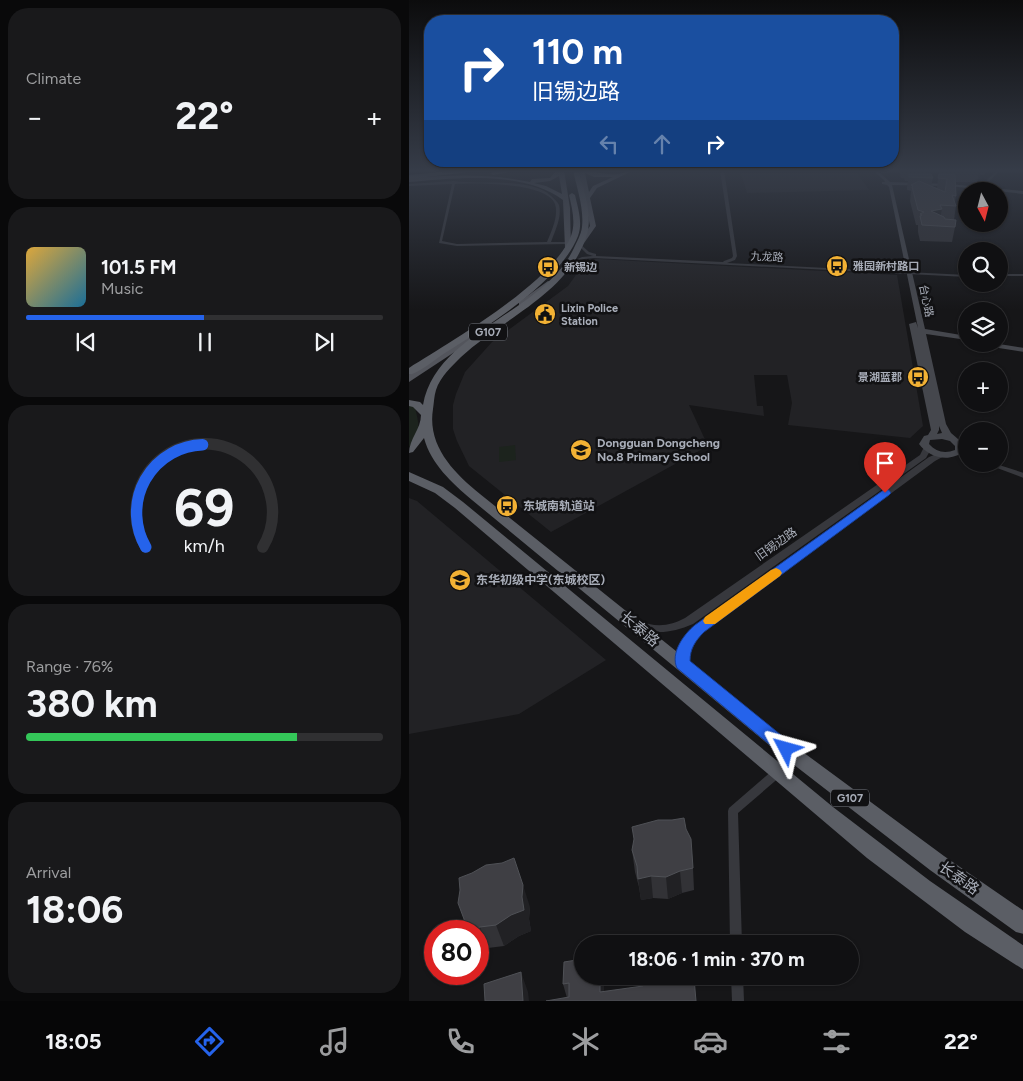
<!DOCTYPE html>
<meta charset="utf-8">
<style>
:root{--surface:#101012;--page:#19191b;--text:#f1f3f6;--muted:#9c9d9f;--line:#303032;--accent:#2563eb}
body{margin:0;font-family:Figtree,"Noto Sans SC",sans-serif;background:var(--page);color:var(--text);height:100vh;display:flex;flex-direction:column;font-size:19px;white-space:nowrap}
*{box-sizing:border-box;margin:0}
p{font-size:16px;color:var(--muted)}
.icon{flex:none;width:28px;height:28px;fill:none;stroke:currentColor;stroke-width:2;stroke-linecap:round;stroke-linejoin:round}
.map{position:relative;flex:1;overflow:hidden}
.drawer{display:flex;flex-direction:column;gap:8px;padding:8px;background:#09090a;width:409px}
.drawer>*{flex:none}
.hud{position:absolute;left:15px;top:15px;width:475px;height:152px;border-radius:20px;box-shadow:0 1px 4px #0004,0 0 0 1px var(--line);background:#1a4fa0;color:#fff;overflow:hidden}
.needle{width:32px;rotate:173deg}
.buttons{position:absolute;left:549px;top:182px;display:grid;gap:10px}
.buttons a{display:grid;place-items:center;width:50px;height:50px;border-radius:50%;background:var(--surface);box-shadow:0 1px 4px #0004,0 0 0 1px var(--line);font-size:25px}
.speed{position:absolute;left:15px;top:920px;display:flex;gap:10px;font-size:25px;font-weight:700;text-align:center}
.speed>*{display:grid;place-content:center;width:65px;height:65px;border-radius:50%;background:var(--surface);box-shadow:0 1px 4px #0004,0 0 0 1px var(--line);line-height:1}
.speed .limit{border:8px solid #d22;background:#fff;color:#111}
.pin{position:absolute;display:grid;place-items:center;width:42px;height:42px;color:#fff;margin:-51px -21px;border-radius:50% 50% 50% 0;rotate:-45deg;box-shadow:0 0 5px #0007}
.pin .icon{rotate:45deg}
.me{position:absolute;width:55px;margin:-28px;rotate:309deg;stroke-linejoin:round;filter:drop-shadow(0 0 4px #0008)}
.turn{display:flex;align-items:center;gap:18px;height:105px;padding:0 25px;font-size:22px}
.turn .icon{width:65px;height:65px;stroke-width:2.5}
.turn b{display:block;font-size:35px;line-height:42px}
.lanes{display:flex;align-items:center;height:48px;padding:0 25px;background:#0003;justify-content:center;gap:25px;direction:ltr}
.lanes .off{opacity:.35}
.big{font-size:38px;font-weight:700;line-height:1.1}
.drawer .widget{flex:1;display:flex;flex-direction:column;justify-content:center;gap:8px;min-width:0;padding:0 18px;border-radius:20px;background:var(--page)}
.drawer .dial{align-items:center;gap:0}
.dial svg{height:130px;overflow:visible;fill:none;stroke:var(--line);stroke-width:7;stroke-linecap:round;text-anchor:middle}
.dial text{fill:var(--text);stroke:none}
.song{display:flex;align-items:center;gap:15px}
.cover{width:60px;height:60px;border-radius:8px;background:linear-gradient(135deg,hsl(40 70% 55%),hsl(200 70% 35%))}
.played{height:5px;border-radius:2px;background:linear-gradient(90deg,var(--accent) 50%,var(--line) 50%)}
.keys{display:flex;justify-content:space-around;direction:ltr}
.heat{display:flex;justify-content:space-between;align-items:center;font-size:28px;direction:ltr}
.charge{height:8px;border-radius:4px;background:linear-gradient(90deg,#34c759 76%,var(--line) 0)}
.trip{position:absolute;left:165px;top:935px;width:285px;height:50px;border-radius:25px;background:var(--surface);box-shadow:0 1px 4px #0004,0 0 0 1px var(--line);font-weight:700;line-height:50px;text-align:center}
.tab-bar{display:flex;height:80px;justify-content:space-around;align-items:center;background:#060607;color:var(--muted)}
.tab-bar .icon{width:35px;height:35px}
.tab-bar .current{color:var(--accent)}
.tab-bar b{font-size:22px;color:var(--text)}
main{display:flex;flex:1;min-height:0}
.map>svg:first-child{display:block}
.built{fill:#222225}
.green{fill:#1c231d}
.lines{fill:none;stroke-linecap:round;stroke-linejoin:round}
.minor{fill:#37383d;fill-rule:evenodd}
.tertiary{fill:#37383d;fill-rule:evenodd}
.secondary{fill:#45474d;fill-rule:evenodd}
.primary{fill:#53555c;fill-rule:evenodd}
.trunk{fill:#5b5e65;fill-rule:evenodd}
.wall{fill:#323236}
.shaded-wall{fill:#212124}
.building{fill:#3f3f44;stroke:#4f5156}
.route{fill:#2563eb;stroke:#184099}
.slow{fill:#f59e0b}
.labels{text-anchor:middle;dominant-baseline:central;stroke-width:5;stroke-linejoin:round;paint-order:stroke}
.far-street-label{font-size:11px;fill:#a8adb8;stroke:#111113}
.far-poi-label{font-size:11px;font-weight:bold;fill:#a8adb8;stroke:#111113;text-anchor:start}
.shield{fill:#111113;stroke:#7b7e86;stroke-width:1}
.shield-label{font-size:11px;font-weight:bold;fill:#a8adb8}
.poi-label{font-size:12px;font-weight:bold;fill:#a8adb8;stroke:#111113;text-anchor:start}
.street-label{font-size:12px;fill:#a8adb8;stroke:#111113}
.near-street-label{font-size:15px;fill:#a8adb8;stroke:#111113}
</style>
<main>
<section class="drawer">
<div class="widget"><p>Climate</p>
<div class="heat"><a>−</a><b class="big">22°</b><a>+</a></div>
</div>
<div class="widget">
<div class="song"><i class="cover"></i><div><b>101.5 FM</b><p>Music</p></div></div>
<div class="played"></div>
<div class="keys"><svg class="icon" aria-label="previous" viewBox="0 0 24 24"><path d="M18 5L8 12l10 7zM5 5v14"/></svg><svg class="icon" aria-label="pause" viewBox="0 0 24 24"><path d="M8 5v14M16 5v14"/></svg><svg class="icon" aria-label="next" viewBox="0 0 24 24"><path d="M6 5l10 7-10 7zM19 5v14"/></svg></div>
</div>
<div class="widget dial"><svg viewBox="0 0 100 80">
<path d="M14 69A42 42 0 1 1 86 69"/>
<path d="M14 69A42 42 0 0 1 49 6" stroke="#2563eb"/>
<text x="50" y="56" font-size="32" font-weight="700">69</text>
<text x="50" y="72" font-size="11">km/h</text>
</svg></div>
<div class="widget"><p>Range · 76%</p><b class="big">380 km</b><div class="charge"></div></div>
<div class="widget"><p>Arrival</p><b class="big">18:06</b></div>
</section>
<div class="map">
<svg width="615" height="1001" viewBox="0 0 615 1001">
<rect width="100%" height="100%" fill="#161618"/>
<path class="built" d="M331 170H446L460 190 338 193Z
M188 259 488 275 514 426 501 438 379 425 383 403 378 375H345L348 406H354L355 416 280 405 299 446 142 532 60 466 48 441 44 429V405L47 394 56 372 83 342 159 286 177 261Z
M0 498 8 501 197 660 110 714 0 734Z"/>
<path class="green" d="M0 405 6 407C10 426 13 431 0 447Z
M106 445 107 460 90 462V447Z"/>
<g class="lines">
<path class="minor" d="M311 170H315L328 256 326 260 318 263 558 275V277L185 258 175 259 159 265 157 264 173 257 184 256 178 254 169 245 171 244 180 252 187 254V256L314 262 315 261 323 258 324 256Z
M588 170H591L572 190H570V188Z
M45 181C70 185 122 177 142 196 145 199 148 201 150 205 153 217 146 231 142 242H159L161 243 159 244 48 246 30 243 43 184 0 186V184ZM46 184C67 183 138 182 146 204 150 216 142 232 138 242L48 244 33 241Z
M590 274H615V276H590Z
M550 449 558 452V456L548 452 547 451Z
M579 464H587L615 473V478L580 465Z
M368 769 372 770 373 773 372 776 329 813 333 944H321L319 811 320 808 364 770Z
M322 976H334L335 1001H323Z"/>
<path class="tertiary" d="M515 447H518L522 449 517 458 284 624C263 633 246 635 224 627L223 624 224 621C230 620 234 623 240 624 253 627 265 624 276 618L511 455Z
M530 453H533L537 455 526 461 294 632 283 645 278 667 274 668 270 667C264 652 276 636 286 626L520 457Z"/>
<path class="secondary" d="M463 170H468L481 182 540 184 615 191V194L540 186 483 185 516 329 558 336V340L517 334 537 424 542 433 556 445 555 451C541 463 520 458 510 444L515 436 519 435 522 430 500 324 507 322 509 328 480 187 478 185 473 184V182H476L475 180ZM530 426 533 433 528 434 530 430ZM533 439 541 441 546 446V450C536 454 527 452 520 444L521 440Z
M573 344H590L615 348V352L577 346Z"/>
<path class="primary" d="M96 170H113L84 175 81 173Z
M148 170H155L161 208 162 248 159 250 156 248 154 200C115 170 46 178 0 182V178C42 175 79 173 121 182L123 179 141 178ZM150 176 153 194 137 186 125 183 141 181Z
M170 170C183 170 198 176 210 174 216 173 219 170 225 170L188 188 181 198 187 226 173 246 171 247 168 245 181 226ZM176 173 185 177H204L184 186 180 192Z
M139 281 146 283 116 306H110V302Z
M72 328 79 330 0 382V375Z"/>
<path class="trunk" d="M54 170H77L0 179V175Z
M164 170H170C174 190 184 214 178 234 161 293 94 318 52 357 43 366 31 377 27 390 25 396 25 403 24 409 18 446 45 473 71 494L383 744 535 856 615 911V934L607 932 521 870 371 754 63 500C43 483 22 464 15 438L4 452 0 453C0 439 12 429 12 415L4 407 0 406V400L11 402 14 405C27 331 134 314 165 248 168 241 172 235 173 227 175 208 168 189 164 170Z
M163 193 166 195C169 208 174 223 169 236 152 281 76 328 36 353 25 360 12 372 0 375V368C44 340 142 284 162 236 167 223 163 208 160 195Z
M0 472 34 487 54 502 424 807 521 881 615 946V970L556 932 458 858 46 508 26 493 0 481Z"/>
</g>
<path class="wall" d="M480 170H520L519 174 524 178 522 186 528 188 530 170H579L575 175H571L568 182H547V196L546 202 547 206 545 220 546 227 543 242 511 241 509 232V225H507L501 201 502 191 498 190V187L499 181H496L495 178H492L490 171H482Z
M223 850 284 868 285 890 273 893 259 899 244 898 232 900 230 887 226 872Z
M121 907 120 919 122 931 110 936 95 946 79 948 69 952V931H57Z
M174 976H195V992L229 987 228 976H264V982L158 998 154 984Z"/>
<path class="shaded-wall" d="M570 170H572L571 175 568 182Z
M576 170H579L575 175Z
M533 209 530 224 522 211Z
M271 871 273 893 259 899 257 877Z
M242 876 244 898 232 900 229 879Z
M114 885 121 907 120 919 122 931 110 936 95 946 87 925 113 897Z
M71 927 79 948 69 952V931H59Z
M112 972 119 992 120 1001H114Z
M191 976 195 977V1001L191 992Z"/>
<path class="building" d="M500 174H522L524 178 500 177Z
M530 174 546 175 547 196 543 195 547 206 531 205 533 209 522 211 535 217 536 219 547 220 546 227 513 225 511 216 513 215 511 214 515 212 509 210 503 187 504 186 502 185 510 181 536 192 538 179 529 178Z
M275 818 277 829 282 839 284 868 271 871 257 877 242 876 229 879 228 866 223 850 225 839 223 827 249 820H263Z
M105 858 114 885 113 897 115 910 102 915 87 925 71 927 59 931H57L55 919 49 903 51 890 50 878 63 873 77 865 93 863Z
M174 959V976H191V992L234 986 233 976H263L264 982 285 978 287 1001H137L160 997V983L154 984 155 962Z
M112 972 114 1001H76L75 984Z"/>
<linearGradient id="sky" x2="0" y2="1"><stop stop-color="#0c0c0d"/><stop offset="0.55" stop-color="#363c48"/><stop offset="1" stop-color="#363c48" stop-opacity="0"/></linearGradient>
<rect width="615" height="310" fill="url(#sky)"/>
<path class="route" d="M476 489 480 490 482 493 480 495 295 632C286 641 281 649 281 661L383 744 385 749 383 754 377 756 372 754 268 668C261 653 275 634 286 625Z"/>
<path class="slow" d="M367 568 371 570 373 573 371 576 306 624H296L294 621 296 617 362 570Z"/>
<defs>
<g id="bus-disc" transform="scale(1.125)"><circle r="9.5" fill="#f2b134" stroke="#111113"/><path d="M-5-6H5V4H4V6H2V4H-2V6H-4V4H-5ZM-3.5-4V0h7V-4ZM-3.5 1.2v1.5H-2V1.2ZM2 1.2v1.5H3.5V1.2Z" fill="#111"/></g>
<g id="civic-disc" transform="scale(1.125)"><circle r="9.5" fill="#f2b134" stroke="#111113"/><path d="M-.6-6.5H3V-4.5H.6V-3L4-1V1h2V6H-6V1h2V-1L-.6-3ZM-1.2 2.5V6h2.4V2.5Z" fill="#111"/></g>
<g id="school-disc" transform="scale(1.125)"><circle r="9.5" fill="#f2b134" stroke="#111113"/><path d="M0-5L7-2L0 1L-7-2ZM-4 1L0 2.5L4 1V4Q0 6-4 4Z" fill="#111"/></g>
</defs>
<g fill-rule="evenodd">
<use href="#bus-disc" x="428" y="266"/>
<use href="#bus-disc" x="139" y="267"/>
<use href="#civic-disc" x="136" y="314"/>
<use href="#bus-disc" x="509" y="377"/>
<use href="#school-disc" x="172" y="450"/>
<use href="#bus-disc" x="98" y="506"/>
<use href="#school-disc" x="51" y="580"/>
</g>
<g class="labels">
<g class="far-street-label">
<text transform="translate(358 257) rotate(3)">九龙路</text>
<text transform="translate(517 301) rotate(78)">台心路</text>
</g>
<g class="far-poi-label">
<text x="444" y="266">雅园新村路口</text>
<text x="155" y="267">新锡边</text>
<text x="152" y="308">Lixin Police<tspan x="152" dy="13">Station</tspan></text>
<text x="493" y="377" text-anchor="end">景湖蓝郡</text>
</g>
<g class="shield">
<rect x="60" y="323.5" width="38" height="17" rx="4"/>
<rect x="422" y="789.5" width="38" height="17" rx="4"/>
</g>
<g class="shield-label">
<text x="79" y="332">G107</text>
<text x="441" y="798">G107</text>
</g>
<g class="poi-label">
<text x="188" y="443">Dongguan Dongcheng<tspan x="188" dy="14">No.8 Primary School</tspan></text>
<text x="114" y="506">东城南轨道站</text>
<text x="67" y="580">东华初级中学(东城校区)</text>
</g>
<g class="street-label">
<text transform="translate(367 544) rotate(-35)">旧锡边路</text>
</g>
<g class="near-street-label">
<text transform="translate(231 629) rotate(40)">长泰路</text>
<text transform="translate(550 878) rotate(35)">长泰路</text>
</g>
</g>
</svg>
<div class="buttons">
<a><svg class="needle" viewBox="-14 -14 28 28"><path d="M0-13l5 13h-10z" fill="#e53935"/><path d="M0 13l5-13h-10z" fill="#9c9d9f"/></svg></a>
<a><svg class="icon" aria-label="search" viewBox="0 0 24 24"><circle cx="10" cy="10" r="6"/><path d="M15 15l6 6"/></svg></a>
<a><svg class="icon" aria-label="layers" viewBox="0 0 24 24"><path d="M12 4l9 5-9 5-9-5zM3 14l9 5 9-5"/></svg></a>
<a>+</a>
<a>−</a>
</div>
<div class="speed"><div class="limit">80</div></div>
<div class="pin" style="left:476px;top:493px;background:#d93025"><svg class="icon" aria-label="arrive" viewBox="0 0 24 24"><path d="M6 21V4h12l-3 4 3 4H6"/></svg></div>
<svg class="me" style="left:377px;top:749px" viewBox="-20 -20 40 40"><path d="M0-17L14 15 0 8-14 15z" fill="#2563eb" stroke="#fff" stroke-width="4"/></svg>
<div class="trip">18:06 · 1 min · 370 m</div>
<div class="hud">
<div class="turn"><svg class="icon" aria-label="right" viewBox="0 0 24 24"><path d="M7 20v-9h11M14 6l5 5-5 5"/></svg><div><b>110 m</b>旧锡边路</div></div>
<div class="lanes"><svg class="icon off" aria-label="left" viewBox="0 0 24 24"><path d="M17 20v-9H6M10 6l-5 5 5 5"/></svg><svg class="icon off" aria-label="ahead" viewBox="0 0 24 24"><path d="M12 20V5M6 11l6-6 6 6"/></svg><svg class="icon" aria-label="right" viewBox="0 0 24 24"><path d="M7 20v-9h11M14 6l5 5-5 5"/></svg></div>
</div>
</div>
</main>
<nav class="tab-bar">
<b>18:05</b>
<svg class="icon current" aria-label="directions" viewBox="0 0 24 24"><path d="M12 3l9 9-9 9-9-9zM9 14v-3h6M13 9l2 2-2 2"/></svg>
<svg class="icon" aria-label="music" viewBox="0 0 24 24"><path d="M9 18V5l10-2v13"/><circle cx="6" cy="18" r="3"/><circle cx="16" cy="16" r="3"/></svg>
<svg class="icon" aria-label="phone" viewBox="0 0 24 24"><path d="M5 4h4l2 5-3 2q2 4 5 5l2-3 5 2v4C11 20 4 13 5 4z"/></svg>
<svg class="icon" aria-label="climate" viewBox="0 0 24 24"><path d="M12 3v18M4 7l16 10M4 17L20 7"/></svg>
<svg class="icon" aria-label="car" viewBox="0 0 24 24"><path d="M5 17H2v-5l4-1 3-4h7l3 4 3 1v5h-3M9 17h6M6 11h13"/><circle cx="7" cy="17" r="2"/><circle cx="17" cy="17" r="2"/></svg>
<svg class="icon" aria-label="filters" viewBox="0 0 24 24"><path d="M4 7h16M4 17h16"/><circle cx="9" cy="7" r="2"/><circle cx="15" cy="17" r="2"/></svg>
<b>22°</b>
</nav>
